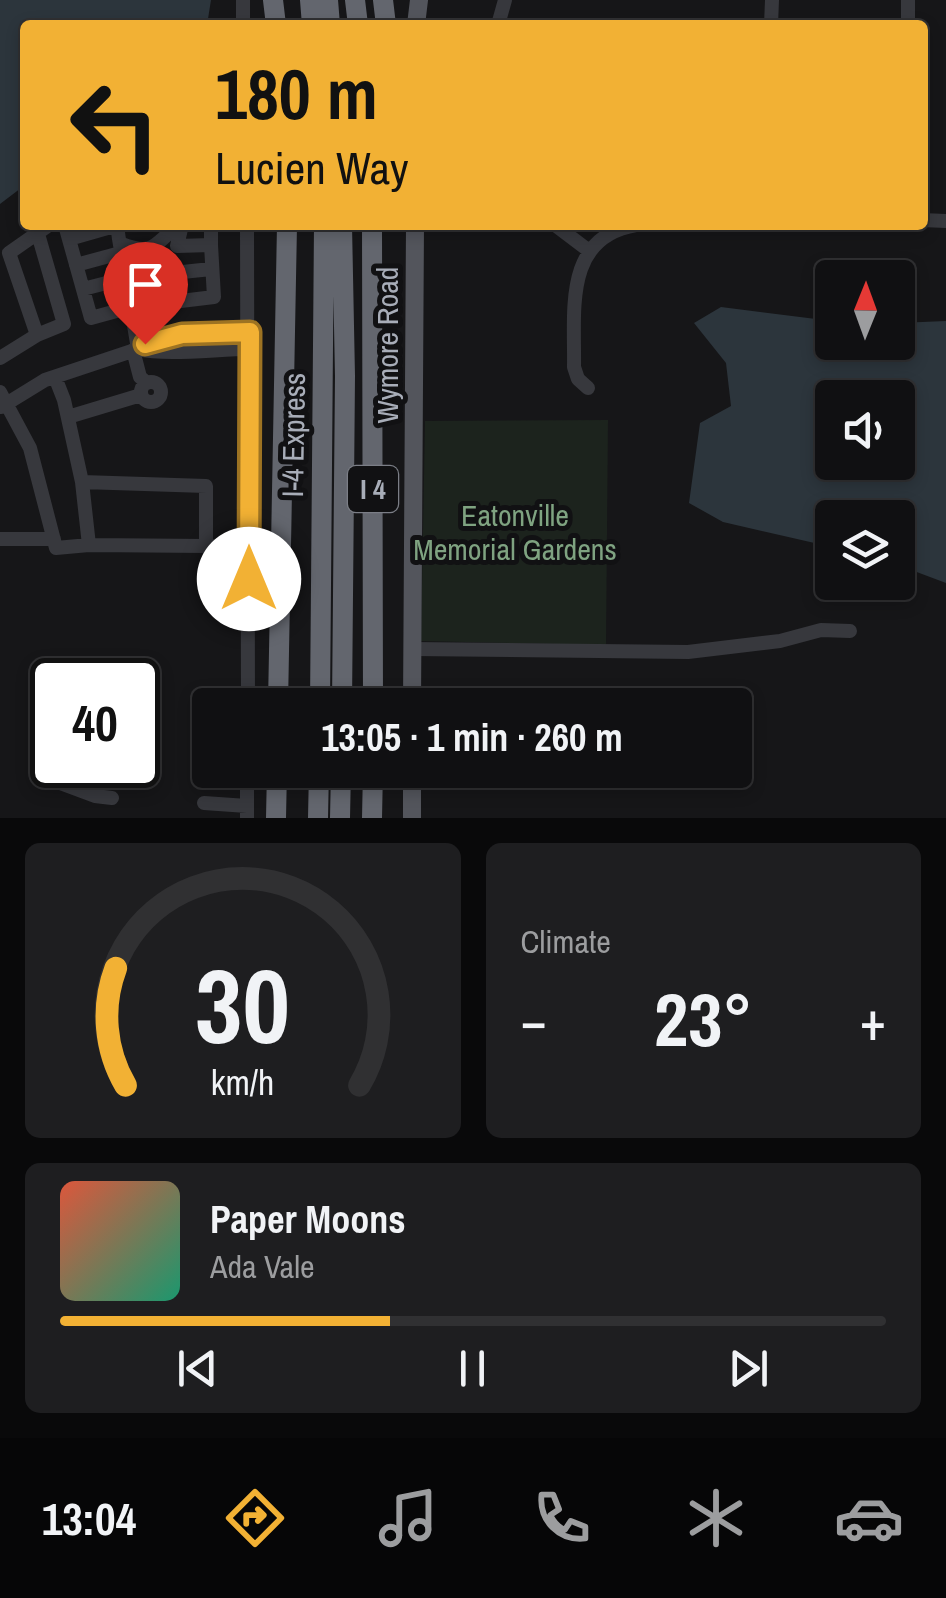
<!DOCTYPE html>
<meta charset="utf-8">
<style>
:root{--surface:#101012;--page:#1e1e20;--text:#f1f3f6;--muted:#9c9d9f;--line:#303032;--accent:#f2b134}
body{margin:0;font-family:"Archivo Narrow",sans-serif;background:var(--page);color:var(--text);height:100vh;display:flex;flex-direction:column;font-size:38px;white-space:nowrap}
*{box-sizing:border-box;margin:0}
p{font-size:32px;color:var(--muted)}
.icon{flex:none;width:55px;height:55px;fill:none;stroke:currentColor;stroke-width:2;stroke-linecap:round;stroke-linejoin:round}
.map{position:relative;height:818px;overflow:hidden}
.drawer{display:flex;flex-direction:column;gap:25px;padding:25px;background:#09090a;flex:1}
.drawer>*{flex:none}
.banner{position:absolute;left:20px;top:20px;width:908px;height:210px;border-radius:10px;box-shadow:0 5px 15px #0003,0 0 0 2px var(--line);background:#f2b134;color:#111;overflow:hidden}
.needle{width:65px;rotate:1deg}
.controls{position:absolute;left:815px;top:260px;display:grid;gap:20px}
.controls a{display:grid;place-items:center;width:100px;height:100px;border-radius:10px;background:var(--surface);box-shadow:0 5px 15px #0003,0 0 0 2px var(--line);font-size:50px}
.speed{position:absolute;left:30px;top:658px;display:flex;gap:20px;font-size:50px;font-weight:700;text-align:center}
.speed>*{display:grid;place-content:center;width:130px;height:130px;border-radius:50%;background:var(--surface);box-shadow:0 5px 15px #0003,0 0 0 2px var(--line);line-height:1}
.speed .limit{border:5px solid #111;border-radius:15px;background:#fff;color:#111}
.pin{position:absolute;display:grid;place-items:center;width:85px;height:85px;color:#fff;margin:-102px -42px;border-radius:50% 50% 50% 0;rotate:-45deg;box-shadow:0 0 10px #0007}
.pin .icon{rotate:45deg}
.me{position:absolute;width:110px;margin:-55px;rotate:0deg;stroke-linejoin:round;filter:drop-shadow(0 0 8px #0008)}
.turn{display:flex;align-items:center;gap:35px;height:210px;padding:0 30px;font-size:45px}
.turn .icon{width:130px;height:130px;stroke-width:2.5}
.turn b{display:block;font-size:70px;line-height:85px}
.big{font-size:75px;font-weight:700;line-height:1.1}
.drawer .tile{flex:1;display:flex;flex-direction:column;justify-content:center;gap:15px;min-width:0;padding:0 35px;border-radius:15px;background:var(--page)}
.drawer .dial{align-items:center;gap:0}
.dial svg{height:260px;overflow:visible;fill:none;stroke:var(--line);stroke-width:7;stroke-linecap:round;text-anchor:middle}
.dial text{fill:var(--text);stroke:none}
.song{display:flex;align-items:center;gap:30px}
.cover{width:120px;height:120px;border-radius:15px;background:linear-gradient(135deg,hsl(10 70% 55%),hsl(160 70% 35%))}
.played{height:10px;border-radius:5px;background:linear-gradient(90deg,var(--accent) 40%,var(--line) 40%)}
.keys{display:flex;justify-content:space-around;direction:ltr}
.heat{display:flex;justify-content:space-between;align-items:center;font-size:55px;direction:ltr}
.drawer .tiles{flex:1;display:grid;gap:25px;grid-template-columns:1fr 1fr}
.tile:last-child{grid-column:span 2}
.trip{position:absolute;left:192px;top:688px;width:560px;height:100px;border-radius:10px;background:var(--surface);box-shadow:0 5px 15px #0003,0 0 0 2px var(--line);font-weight:700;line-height:100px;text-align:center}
.menu{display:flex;height:160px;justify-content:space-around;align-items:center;background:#060607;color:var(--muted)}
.menu .icon{width:70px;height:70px}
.menu .current{color:var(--accent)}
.menu b{font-size:45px;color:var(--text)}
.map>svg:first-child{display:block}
.green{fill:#1c231d}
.water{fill:#2c353c;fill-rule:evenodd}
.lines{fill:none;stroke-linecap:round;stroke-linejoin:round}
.minor{stroke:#37383d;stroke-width:14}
.major{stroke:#53555c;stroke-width:18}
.highway{stroke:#63666e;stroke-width:20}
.route-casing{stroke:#9d7322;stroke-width:25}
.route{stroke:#f2b134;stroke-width:18}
.labels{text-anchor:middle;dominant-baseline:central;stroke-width:10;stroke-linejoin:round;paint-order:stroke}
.shield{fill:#111113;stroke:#7b7e86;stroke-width:2.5}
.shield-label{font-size:28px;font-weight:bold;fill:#a8adb8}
.street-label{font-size:30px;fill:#a8adb8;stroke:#111113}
.park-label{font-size:30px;fill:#7fa381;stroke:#111113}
</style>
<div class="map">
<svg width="946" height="818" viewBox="0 0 946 818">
<rect width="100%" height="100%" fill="#161618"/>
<path class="green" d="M608 420 606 645 421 641 425 421Z"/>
<path class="water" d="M0 0H211L207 25H25V185L0 204Z
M721 307 832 321V342H898V323L946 321V583L898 565V518H832V547L723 522 689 503 700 423 731 406 726 363 694 323ZM832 398H898V462H832Z"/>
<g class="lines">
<path class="minor" d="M243 0V25
M498 25 505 0
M771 25 772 0
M908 25V0
M922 220 946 221
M65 225 91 318 131 307 214 297 211 245 177 246 182 225
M118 225C116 234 125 264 126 278L211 269
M247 225 248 705
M555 225 588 250
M69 239 118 225
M122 244C156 257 155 242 179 225
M211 245V225
M76 265 124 252
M83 289 126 278 138 349
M37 335 9 253 49 225
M138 349C167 356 217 349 250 349
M133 350 140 377 147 383
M0 358 37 335 64 324 38 234
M55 377 64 400 82 482
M141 392a10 10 0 1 1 20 0a10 10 0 1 1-20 0Z
M588 388 578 379 574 367C575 311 563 237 636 225
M0 392 30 448 56 548 89 545 82 482 206 486V546L249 547
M1 407 45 380 138 349 154 340 182 335 250 332
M68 417 141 395
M0 539H54
M89 545 206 546
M412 649 688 652 780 641 821 630 850 631
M52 780 95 796 112 798
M204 803 247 806
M247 818V770"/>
<path class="major" d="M416 25 419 0
M412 705 415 225
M412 770V818"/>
<path class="highway" d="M273 0 276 25
M310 0 312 25
M328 0 330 25
M355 0 358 25
M383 0 386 25
M342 225 345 376 342 705
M372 225 373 705
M278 705 287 225
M320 705 324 225
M276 818 277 770
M318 818 319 770
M340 818 341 770
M372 818 373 770"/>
</g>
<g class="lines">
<g class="route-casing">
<path id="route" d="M145 344 182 334 250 332 249 579"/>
</g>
<use href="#route" class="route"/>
</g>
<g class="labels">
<rect class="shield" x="348" y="466" width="50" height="46" rx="8"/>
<g class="shield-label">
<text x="373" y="489">I 4</text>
</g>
<g class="street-label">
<text transform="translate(387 345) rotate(-90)">Wymore Road</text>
<text transform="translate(293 435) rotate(-89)">I-4 Express</text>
</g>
<g class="park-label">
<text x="515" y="515">Eatonville<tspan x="515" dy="34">Memorial Gardens</tspan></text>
</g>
</g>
</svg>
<div class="controls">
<a><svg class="needle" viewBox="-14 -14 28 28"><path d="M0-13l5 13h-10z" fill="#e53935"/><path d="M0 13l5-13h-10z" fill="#9c9d9f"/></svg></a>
<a><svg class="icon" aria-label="sound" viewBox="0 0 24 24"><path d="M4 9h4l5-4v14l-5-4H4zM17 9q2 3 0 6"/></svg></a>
<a><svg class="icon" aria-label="layers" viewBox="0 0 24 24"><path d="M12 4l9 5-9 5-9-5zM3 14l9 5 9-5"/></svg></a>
</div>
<div class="speed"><div class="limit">40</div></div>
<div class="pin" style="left:145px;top:344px;background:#d93025"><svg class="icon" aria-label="arrive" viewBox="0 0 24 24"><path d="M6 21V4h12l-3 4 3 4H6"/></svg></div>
<svg class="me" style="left:249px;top:579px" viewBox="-20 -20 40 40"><circle r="19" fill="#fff"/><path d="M0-13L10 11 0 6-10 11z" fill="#f2b134"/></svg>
<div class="trip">13:05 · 1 min · 260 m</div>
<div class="banner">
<div class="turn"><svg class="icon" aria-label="left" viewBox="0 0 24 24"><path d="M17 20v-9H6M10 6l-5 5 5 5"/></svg><div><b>180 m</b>Lucien Way</div></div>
</div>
</div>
<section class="drawer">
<div class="tiles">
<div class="tile dial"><svg viewBox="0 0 100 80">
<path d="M14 69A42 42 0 1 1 86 69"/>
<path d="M14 69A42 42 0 0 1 11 33" stroke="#f2b134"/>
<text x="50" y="56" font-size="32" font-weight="700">30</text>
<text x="50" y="72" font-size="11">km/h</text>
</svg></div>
<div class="tile"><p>Climate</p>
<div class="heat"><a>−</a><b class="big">23°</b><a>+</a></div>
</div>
<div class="tile">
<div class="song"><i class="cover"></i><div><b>Paper Moons</b><p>Ada Vale</p></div></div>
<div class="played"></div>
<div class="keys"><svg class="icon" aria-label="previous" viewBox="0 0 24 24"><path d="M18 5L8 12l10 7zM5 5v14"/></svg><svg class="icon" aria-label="pause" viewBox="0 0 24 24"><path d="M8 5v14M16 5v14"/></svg><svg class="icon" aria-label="next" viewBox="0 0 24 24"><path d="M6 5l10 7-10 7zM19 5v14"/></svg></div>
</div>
</div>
</section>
<nav class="menu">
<b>13:04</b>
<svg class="icon current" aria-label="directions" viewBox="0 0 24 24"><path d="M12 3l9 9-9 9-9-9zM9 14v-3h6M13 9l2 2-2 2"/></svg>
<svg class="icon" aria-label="music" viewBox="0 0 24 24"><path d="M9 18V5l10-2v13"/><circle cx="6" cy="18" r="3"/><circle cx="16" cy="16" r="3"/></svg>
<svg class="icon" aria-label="phone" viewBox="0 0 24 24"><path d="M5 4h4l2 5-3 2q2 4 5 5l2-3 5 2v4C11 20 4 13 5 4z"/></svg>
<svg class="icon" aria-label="climate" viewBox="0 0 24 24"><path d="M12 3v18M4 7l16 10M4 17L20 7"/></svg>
<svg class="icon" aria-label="car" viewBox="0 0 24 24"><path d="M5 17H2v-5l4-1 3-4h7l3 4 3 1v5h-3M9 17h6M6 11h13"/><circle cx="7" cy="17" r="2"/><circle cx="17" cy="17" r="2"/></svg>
</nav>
